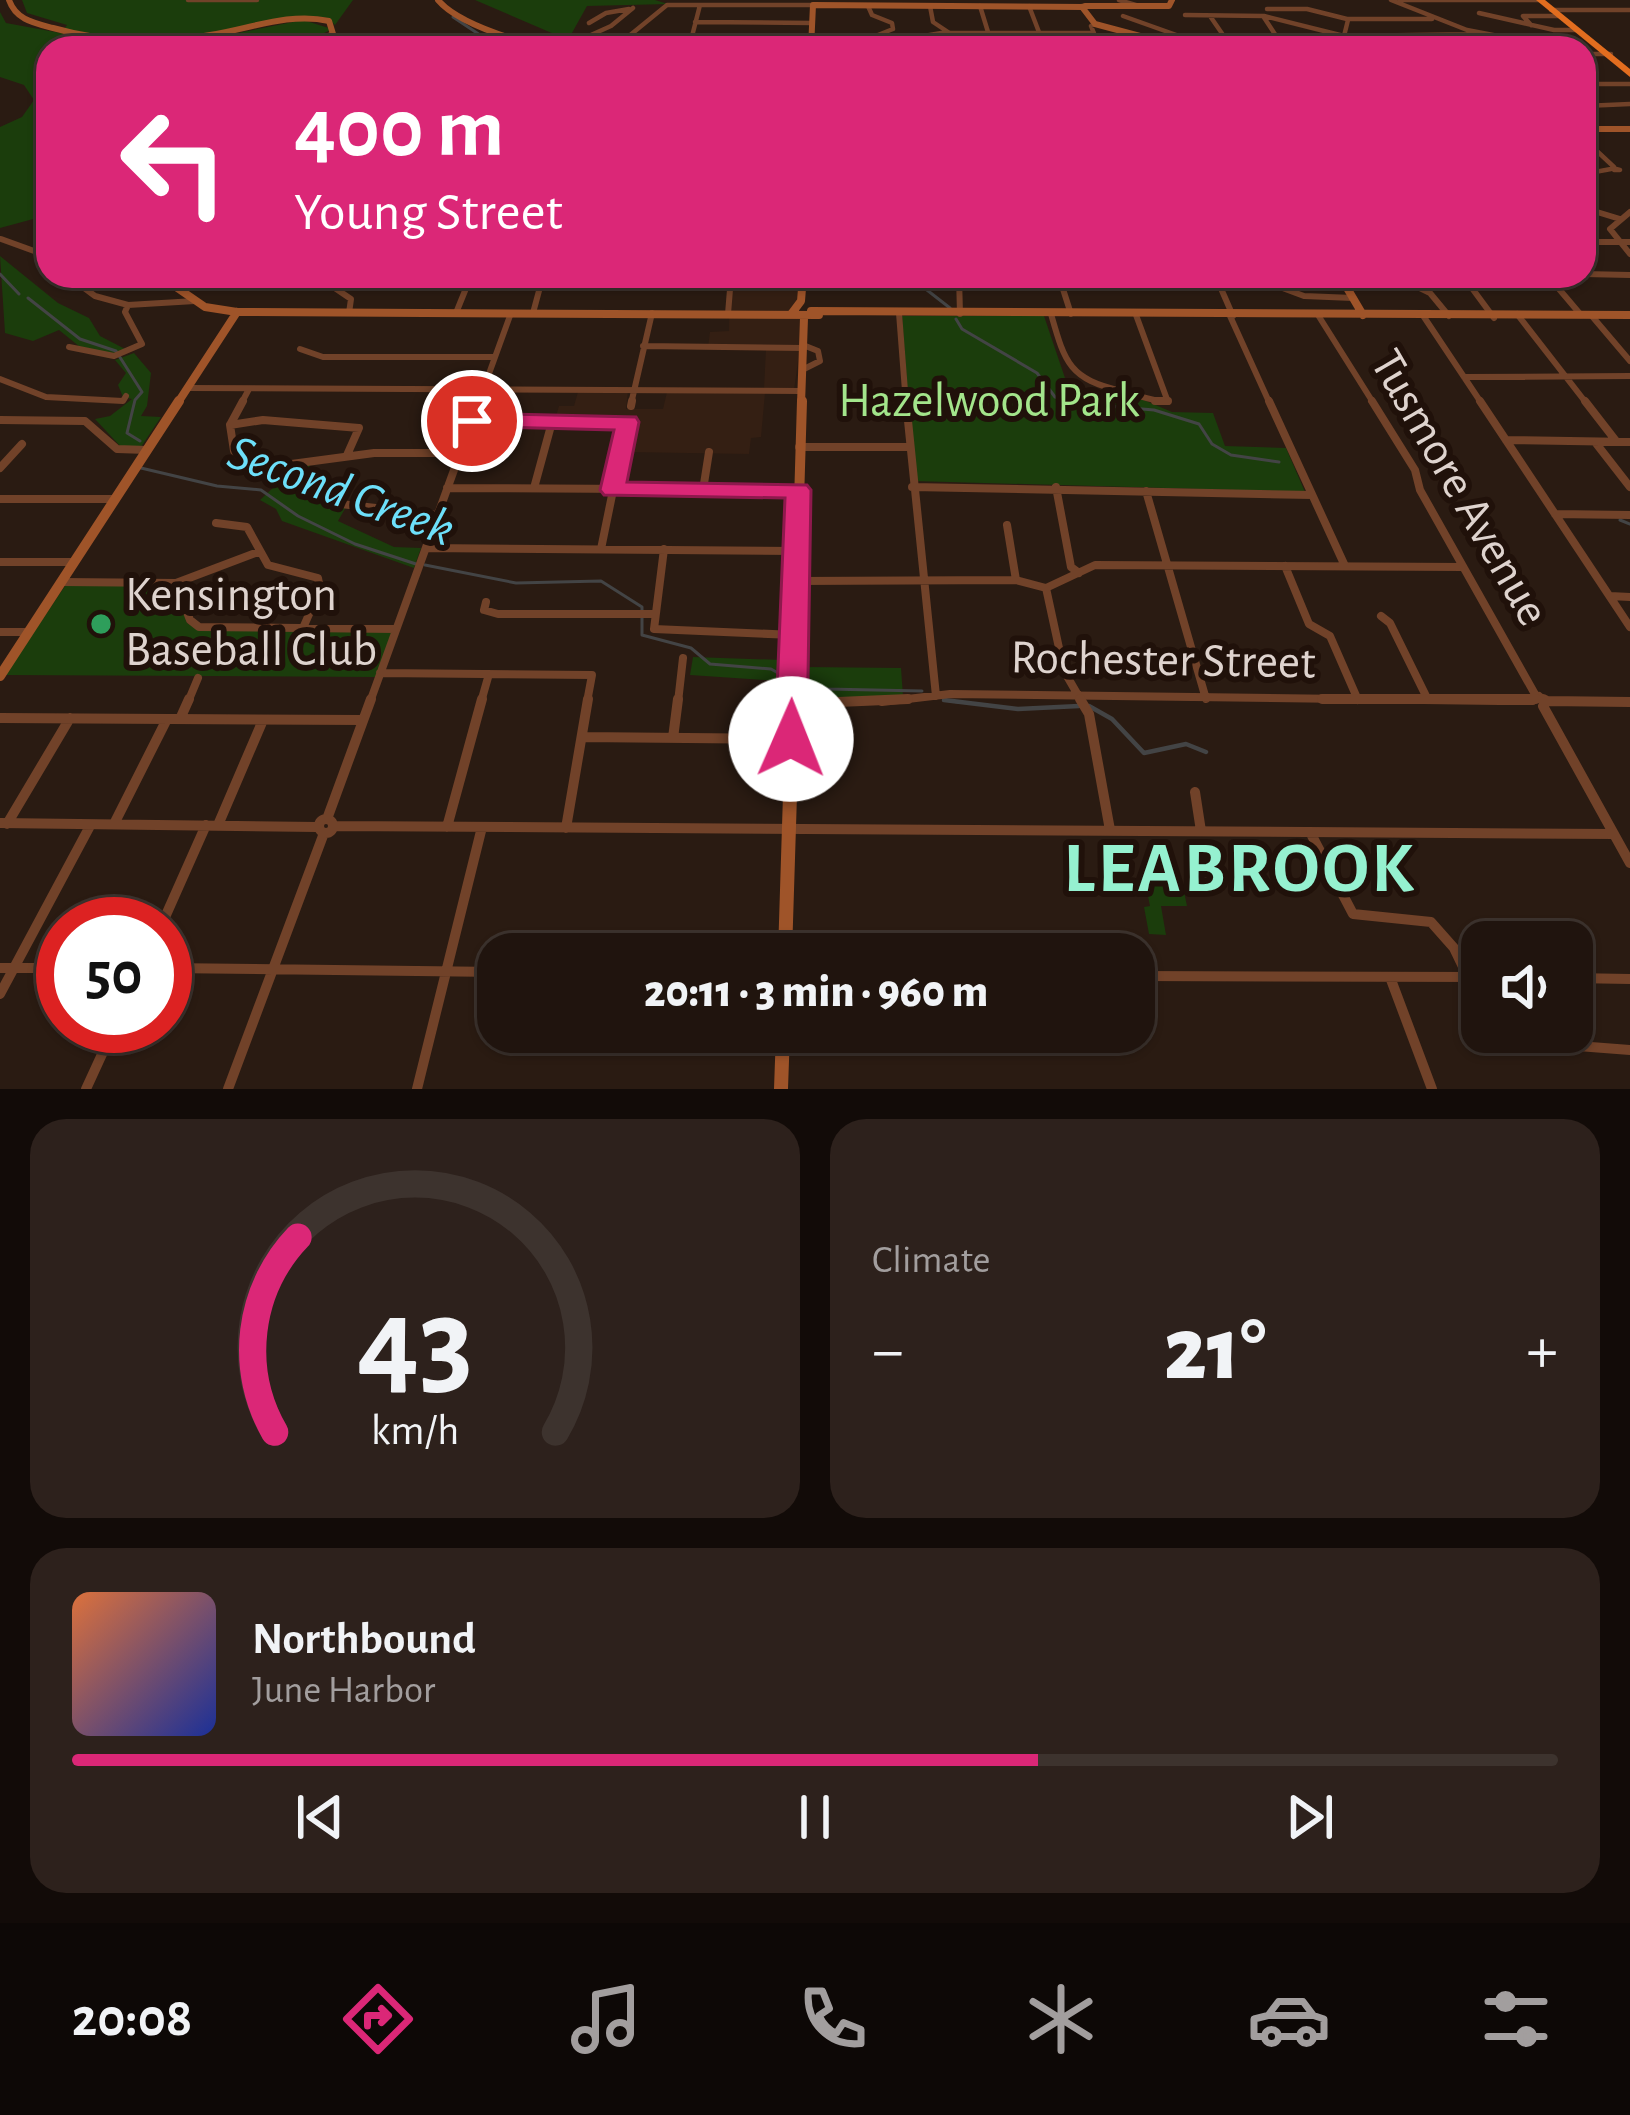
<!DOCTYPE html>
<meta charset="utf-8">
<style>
:root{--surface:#20140e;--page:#2d211c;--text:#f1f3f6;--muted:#a29e9e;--line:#3d332e;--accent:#db2777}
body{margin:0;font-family:"Alegreya Sans",sans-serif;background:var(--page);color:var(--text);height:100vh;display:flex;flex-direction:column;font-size:45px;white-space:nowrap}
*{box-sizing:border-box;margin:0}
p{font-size:39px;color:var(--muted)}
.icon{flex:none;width:66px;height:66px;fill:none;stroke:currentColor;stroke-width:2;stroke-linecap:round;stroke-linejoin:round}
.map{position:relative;height:1089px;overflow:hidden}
.details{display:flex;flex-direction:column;gap:30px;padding:30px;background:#120b08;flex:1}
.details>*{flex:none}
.top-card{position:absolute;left:36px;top:36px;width:1560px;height:252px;border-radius:36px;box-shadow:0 3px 9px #0004,0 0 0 3px var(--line);background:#db2777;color:#fff;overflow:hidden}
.controls{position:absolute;left:1461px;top:921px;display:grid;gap:24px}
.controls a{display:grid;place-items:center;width:132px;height:132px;border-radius:24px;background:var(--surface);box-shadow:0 3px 9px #0004,0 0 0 3px var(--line);font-size:60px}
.speed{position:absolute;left:36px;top:897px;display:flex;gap:24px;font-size:60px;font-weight:700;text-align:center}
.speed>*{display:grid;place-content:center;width:156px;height:156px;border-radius:50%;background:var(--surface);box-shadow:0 3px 9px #0004,0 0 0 3px var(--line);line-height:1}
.speed .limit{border:18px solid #d22;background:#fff;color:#111}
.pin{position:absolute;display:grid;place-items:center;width:102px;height:102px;color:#fff;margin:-51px;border:6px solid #fff;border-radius:50%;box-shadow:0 3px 12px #0007}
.me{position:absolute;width:132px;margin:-66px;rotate:1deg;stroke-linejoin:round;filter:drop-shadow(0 0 9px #0008)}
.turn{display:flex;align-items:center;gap:42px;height:252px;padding:0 60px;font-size:54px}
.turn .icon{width:156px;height:156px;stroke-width:2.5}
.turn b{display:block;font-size:84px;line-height:102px}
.big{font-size:90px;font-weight:800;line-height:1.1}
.details .tile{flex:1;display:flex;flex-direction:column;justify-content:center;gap:18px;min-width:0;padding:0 42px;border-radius:36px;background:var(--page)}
.details .dial{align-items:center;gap:0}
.dial svg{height:312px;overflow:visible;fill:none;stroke:var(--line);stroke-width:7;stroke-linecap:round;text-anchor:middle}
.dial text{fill:var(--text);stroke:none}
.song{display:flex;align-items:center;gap:36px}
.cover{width:144px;height:144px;border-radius:18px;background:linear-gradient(135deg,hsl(20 70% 55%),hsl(230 70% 35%))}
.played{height:12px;border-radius:6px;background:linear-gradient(90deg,var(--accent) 65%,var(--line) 65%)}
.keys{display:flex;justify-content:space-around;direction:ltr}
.heat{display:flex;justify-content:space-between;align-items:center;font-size:66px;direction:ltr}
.details .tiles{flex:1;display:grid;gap:30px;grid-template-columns:1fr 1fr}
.tile:last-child{grid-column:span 2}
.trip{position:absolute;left:477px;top:933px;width:678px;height:120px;border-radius:36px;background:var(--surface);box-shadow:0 3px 9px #0004,0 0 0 3px var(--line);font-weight:800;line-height:120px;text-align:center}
.tab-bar{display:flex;height:192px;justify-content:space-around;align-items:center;background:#0d0806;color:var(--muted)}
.tab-bar .icon{width:84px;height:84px}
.tab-bar .active{color:var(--accent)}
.tab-bar b{font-size:54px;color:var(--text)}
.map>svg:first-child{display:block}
.built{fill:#341f13}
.green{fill:#1b3d0c}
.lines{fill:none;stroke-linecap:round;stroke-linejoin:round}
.stream-far1{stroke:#434445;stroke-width:3}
.stream{stroke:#434445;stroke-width:4.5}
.street-far3{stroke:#714229;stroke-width:4.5}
.street-far2{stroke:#714229;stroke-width:6}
.street-far1{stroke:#714229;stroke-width:8}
.street{stroke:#714229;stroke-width:10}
.secondary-far3{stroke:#9f5429;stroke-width:6}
.secondary-far2{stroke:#9f5429;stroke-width:8}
.secondary-far1{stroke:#9f5429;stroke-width:10}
.secondary{stroke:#9f5429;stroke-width:14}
.highway{fill:#e26d1f;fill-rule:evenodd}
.route{fill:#db2777;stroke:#8e194d;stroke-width:3}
.leisure-dot{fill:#2e9e5b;stroke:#20110a;stroke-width:4.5}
.labels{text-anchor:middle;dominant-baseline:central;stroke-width:12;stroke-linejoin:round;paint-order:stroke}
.park-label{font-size:48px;fill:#a3e58b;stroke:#20110a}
.street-label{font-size:48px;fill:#ded3ce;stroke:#20110a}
.poi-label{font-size:48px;fill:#ded3ce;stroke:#20110a;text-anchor:start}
.water-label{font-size:51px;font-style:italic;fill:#6de0fa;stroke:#20110a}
.near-district-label{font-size:72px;font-weight:bold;letter-spacing:3px;fill:#95f1d0;stroke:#20110a}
</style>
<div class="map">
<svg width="1630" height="1089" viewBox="0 0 1630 1089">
<rect width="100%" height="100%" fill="#2a1b12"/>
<path class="built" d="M755 276 800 278 796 310 804 318 794 390 764 389 766 348 708 347 710 332 729 331 730 281H754Z
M628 391 626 409H663L667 392 765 393 761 437 751 438 749 454 626 452 632 420 555 419 559 406H574L578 392Z"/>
<path class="green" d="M22 0H353L335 25 328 18C297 11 265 26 234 31 176 40 122 40 64 29L67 25 27 13Z
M475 0H655L668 4 587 6 568 40Z
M0 12 6 23 115 43 233 34 303 20 332 29 295 48H48V215L0 228V127L22 117 34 100 24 85 0 77Z
M0 256 58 303 89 318 100 336 129 351 108 358 80 347 59 330 33 341 5 333Z
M902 316H1044L1065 378 1096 394 1134 396 1172 412 1213 413 1225 446 1286 448 1305 492 914 481Z
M134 353 151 373 147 406 141 416 161 417 141 447H121L95 419 110 416 132 399 123 397 118 385 126 373 115 360Z
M311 464 303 479 320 480 314 495 328 500 326 504 346 507 338 521 394 547 421 548 414 568 282 521 276 509 260 500 295 467Z
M65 586H176L187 623 200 630 392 631 376 677 5 675Z
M693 657 782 660 781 681 690 675Z
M804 667 901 668 903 696 804 699Z
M1144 877H1181L1187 906H1161L1166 935 1149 934 1144 907 1150 906Z"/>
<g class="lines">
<path class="stream-far1" d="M453 17 483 37 531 48
M0 274 19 294
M909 276 950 308
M28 298 80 339 116 351 142 392 135 400 127 433 140 441
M956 319 962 329 1037 373 1055 397 1079 403
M1095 405 1154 410 1199 424 1212 444 1231 455 1279 462
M141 468 217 486 261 490 298 516 355 544 416 564
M1620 520 1630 524
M425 565 516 583 601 581 642 607V635L691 648 710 664 771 669 787 678
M797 679 826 689 922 691
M944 700 958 702"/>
<path class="stream" d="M944 700 1018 709 1079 706
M1089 706 1112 719 1144 753 1186 744 1206 752"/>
<path class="street-far3" d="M188 0H257
M1119 0 1139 6
M1391 0 1467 30 1561 48
M1400 0H1541
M868 6 872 15 892 23 893 29 868 39 879 48
M930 6 933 22 972 48
M980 6 988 32
M1029 6 1042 40
M1267 9H1307L1347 19H1432
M1551 10H1630
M1479 13 1554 30H1577
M1185 15 1264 16 1344 36 1484 34
M1123 16 1182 37 1174 44
M1210 16 1232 48
M1263 16 1284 48
M1348 20 1344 36 1353 48
M695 22 812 23
M589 23 606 13 629 9
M1095 24 1091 26 1100 48
M1531 25 1523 16H1560
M950 33H1094
M924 36 947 32
M1473 37 1485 48
M691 41H811
M691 42H643L629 36 667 5H813
M562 48 611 26 633 8
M616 48 641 43
M689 48 700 5
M1584 54H1611
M1584 84H1630
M1584 106 1630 104
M1584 139 1614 167
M1612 168 1620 170H1614Z
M1584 174 1611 169"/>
<path class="street-far2" d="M1584 174 1589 173
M1584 208 1620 219
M1630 212 1610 229 1630 254
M1 239 48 256
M1584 242H1630
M1584 274 1630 275
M68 276 95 296 128 305
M317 276 351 299 349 313
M959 276 960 314
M1044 276 1062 286 1071 314
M1069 276 1215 277
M1251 276 1304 296 1353 298
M1395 276 1430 293 1449 316
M1463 276 1494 318
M1548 276 1581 315
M543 277 730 278
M1216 277 1233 316
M456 313 471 276
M533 313 543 276
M899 313 906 404
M728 314 731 277
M1051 314C1065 363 1069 379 1122 391 1137 395 1152 401 1168 402L1136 315
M1422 314 1482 404
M1517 314 1587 404
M1318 315 1374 404
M1591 315 1630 361
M1230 316 1270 404
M643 346 803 348
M69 347 114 356 142 344 125 312 128 305 195 301
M300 349 323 357H493
M802 370 820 361 818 351 803 345
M1464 377 1630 376
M0 379 46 397 123 401 126 396
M187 388 802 391
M241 404 249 389
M478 404 511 313
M631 404 652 313"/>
<path class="street-far1" d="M243 401 230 425 234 451 250 460 284 465 374 453H460
M906 401 936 696
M1155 401H1168
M1269 401 1345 566
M1372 401 1415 470 1420 490 1536 696
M1480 401 1630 627
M1585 401 1616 441
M631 406 632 401
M0 420 85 421 117 449 147 450
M472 421 627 422 601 549
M230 425 263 420 359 428 347 455
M1506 440 1630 442
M1595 442 1630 487
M799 447H909
M0 468 22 444
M912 487 1312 495
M1056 487 1071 567 1079 573
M447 488 798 490
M534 488 552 422
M703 490 709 452
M1146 491 1206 699
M0 499H113
M332 503 437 515
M1555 514 1630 515
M216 523 247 527 268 565 318 578 320 589 303 628
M1007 525 1016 580
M426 548 796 551
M664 549 654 629 794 635
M0 562H72
M1285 566 1309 624 1330 636 1358 700
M797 581 1016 580 1046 588
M62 582 176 583 190 620 199 627 395 629
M176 583 258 552
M1046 588 1095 565 1463 567
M1046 588 1064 671 1082 702
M1610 596 1630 597
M486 602 484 610 498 614H653
M1381 616 1390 623 1428 700
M0 632H28
M380 673 592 675 587 702
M1547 701 1608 702
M188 702 198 678
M370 702 479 401
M481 702 489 674
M678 702 683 658
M882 702 950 694 1500 701H1533L1539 696 1546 702"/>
<path class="street" d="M1080 699 1089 714 1110 830
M1322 699H1536
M1543 699 1547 701 1543 706 1630 863
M1547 701 1630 702
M792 704 908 699
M0 718 363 720
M180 719 189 699
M582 737 790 739
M673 738 678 699
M1195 792 1201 831
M319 826a7 7 0 1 1 14 0a7 7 0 1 1-14 0Z
M327 819 371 699
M0 823 317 827
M7 824 70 718
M114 824 167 719
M218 825 263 720
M334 826 1614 834
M447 827 482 699
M566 828 588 699
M1310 832 1353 914 1431 922 1454 948 1468 977
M162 924 206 825
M0 968H63
M165 968 498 972
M1134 976 1482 977
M1390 977 1432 1089
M1572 978 1630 979
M0 994 90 826
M1565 1045 1630 1050
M86 1089 115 1026
M228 1089 324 833
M417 1089 482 827"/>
<path class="secondary-far3" d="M9 0C16 20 34 23 53 28 103 42 159 45 210 35 249 29 289 12 329 21L333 34 303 48
M438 0C458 24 514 40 545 48
M1085 6H1169L1172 0
M1082 7 1095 24 1185 48
M811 48 813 5 1085 7
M1584 129H1630"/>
<path class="secondary-far2" d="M160 276 205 307 237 312 819 315
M1340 276 1363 315
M811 311 1630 315
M792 313 801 301 803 276
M177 404 237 312
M801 404 804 318"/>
<path class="secondary-far1" d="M0 676 179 401
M793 702 802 401"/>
<path class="secondary" d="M785 954 793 699
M781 1089 783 1032"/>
<path class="highway" d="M1536 0H1545L1630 69V77Z"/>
</g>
<path class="route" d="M472 413 636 417 639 422 627 482 807 485 811 490 807 739 803 748H780L775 739 785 498 604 495 600 490 614 430 463 426 459 421Z"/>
<circle class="leisure-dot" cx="101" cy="624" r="12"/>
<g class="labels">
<g class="park-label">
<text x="989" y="402">Hazelwood Park</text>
</g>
<g class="street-label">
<text transform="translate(1459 488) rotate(60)">Tusmore Avenue</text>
<text transform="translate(1163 661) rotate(1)">Rochester Street</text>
</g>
<g class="poi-label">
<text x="125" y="596">Kensington<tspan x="125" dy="55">Baseball Club</tspan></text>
</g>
<g class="water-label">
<text transform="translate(341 491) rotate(20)">Second Creek</text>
</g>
<g class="near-district-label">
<text x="1240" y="869">LEABROOK</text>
</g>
</g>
</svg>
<div class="controls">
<a><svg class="icon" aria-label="sound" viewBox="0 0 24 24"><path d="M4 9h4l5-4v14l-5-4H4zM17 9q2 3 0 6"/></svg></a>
</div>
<div class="speed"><div class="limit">50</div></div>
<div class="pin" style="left:472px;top:421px;background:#d93025"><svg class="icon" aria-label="arrive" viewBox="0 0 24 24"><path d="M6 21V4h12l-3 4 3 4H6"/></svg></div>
<svg class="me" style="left:791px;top:739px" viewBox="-20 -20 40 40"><circle r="19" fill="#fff"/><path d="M0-13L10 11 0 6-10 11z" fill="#db2777"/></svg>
<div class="trip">20:11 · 3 min · 960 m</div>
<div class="top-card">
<div class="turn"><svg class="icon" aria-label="left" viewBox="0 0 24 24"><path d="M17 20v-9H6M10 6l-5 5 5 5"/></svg><div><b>400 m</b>Young Street</div></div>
</div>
</div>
<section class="details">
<div class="tiles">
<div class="tile dial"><svg viewBox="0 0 100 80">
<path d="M14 69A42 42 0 1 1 86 69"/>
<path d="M14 69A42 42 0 0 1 20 19" stroke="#db2777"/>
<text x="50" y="56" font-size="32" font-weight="700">43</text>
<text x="50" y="72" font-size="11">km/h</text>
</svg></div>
<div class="tile"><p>Climate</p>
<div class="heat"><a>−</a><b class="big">21°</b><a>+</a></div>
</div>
<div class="tile">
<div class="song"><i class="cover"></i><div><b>Northbound</b><p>June Harbor</p></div></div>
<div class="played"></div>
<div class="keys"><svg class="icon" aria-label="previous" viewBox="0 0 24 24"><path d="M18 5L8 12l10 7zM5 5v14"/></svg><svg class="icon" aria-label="pause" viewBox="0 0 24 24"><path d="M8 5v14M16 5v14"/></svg><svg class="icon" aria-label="next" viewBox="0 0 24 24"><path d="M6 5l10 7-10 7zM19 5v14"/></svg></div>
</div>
</div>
</section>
<nav class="tab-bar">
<b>20:08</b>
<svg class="icon active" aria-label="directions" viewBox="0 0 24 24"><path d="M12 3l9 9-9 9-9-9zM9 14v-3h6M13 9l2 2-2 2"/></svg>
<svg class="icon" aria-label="music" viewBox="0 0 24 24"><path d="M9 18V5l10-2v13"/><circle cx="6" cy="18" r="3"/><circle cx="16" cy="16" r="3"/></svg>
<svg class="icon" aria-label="phone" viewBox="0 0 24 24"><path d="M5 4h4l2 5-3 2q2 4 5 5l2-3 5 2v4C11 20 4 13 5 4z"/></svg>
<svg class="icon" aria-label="climate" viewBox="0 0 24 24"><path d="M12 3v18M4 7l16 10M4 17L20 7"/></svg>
<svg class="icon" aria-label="car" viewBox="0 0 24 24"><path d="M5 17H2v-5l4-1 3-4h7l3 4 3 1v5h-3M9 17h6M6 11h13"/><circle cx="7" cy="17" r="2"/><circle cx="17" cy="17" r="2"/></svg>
<svg class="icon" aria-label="filters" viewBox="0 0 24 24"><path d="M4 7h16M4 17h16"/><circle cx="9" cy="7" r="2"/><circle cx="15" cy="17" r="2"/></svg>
</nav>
